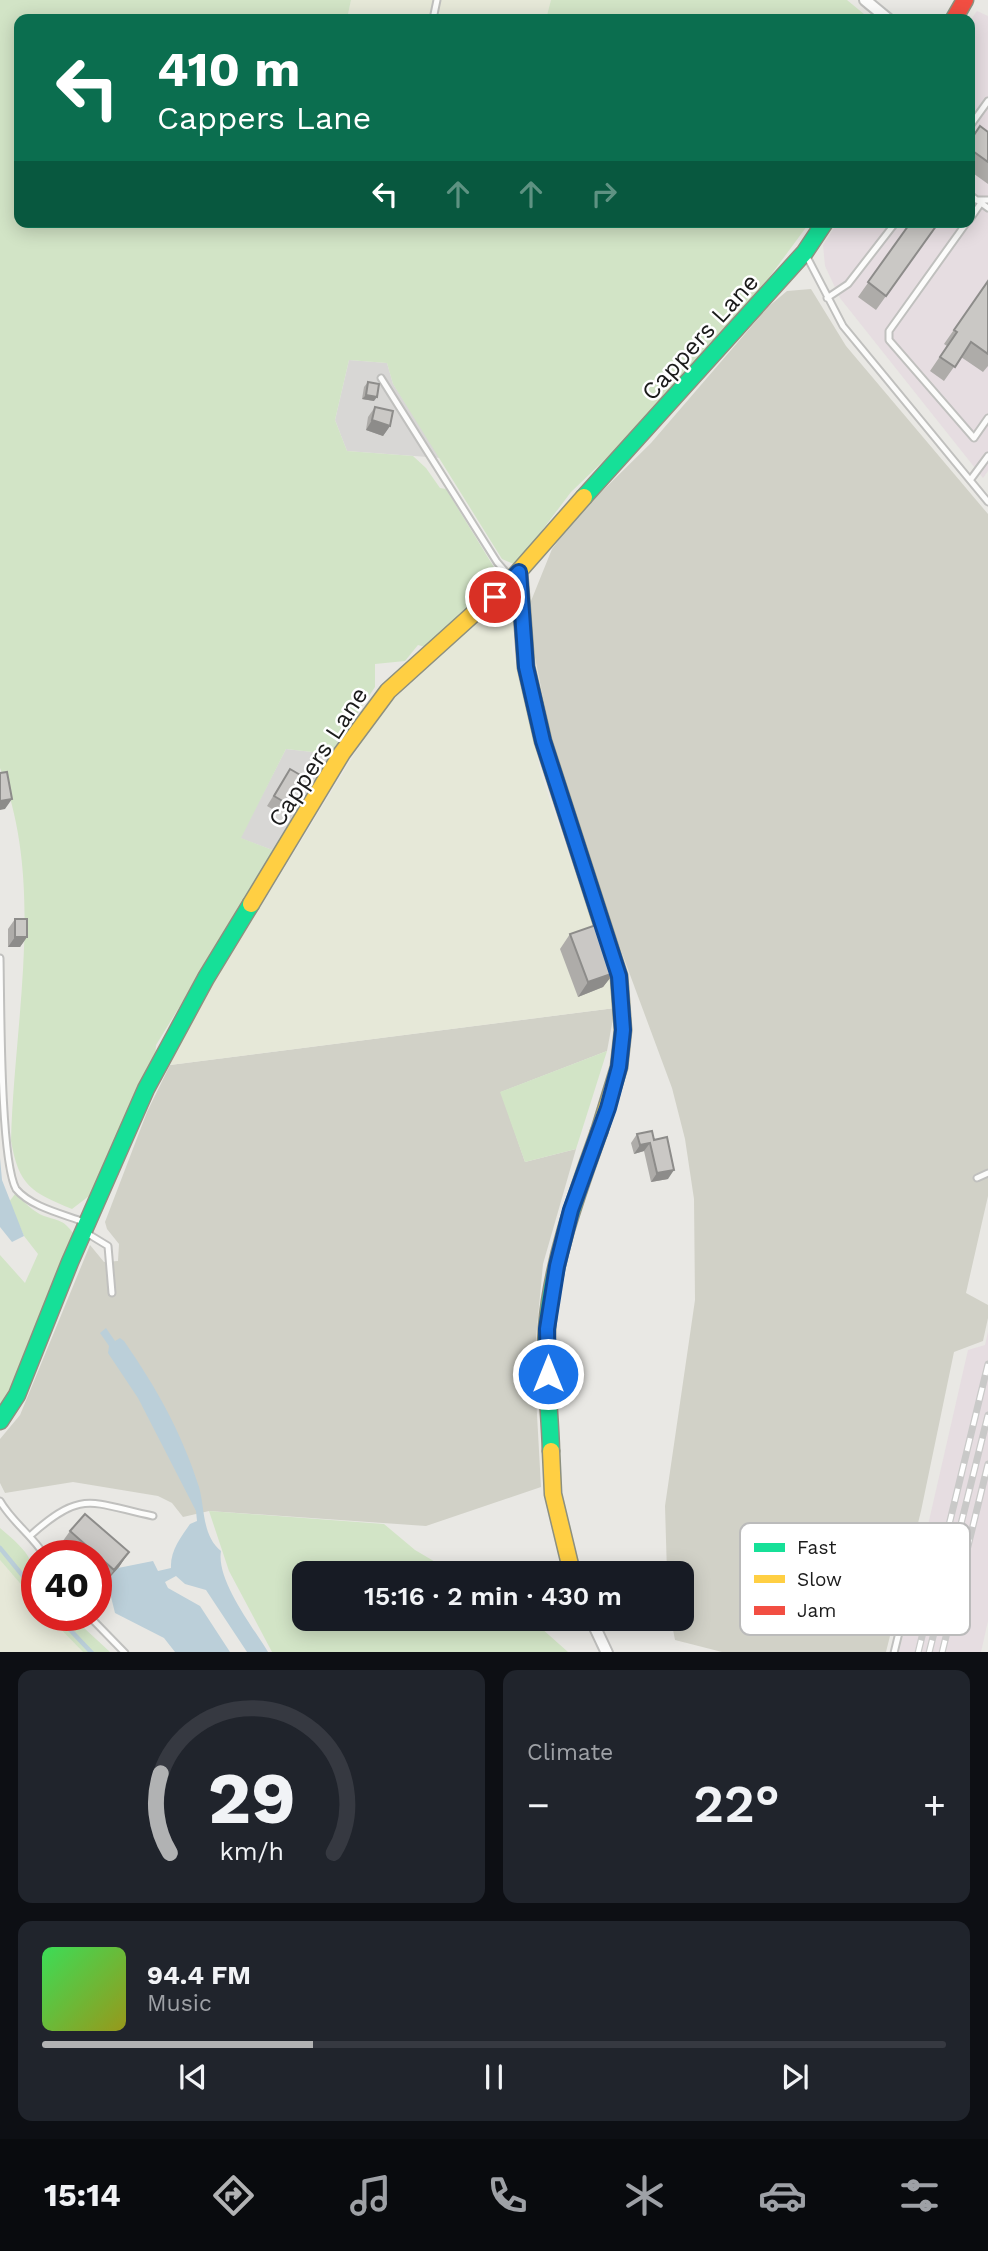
<!DOCTYPE html>
<meta charset="utf-8">
<style>
:root{--surface:#171b24;--page:#20242c;--text:#f1f3f6;--muted:#9ea1a6;--line:#363941;--accent:#b1b2b3}
body{margin:0;font-family:"Work Sans",sans-serif;background:var(--page);color:var(--text);height:100vh;display:flex;flex-direction:column;font-size:26px;white-space:nowrap}
*{box-sizing:border-box;margin:0}
p{font-size:23px;color:var(--muted)}
.icon{flex:none;width:38px;height:38px;fill:none;stroke:currentColor;stroke-width:2;stroke-linecap:round;stroke-linejoin:round}
.map{position:relative;height:1652px;overflow:hidden}
.side{display:flex;flex-direction:column;gap:18px;padding:18px;background:#0d0f14;flex:1}
.side>*{flex:none}
.guide{position:absolute;left:14px;top:14px;width:961px;height:214px;border-radius:14px;box-shadow:0 4px 18px #0003;background:#0b6e4f;color:#fff;overflow:hidden}
.speed{position:absolute;left:21px;top:1540px;display:flex;gap:14px;font-size:35px;font-weight:700;text-align:center}
.speed>*{display:grid;place-content:center;width:91px;height:91px;border-radius:50%;background:var(--surface);box-shadow:0 4px 18px #0003;line-height:1}
.speed .limit{border:10px solid #d22;background:#fff;color:#111}
.pin{position:absolute;display:grid;place-items:center;width:60px;height:60px;color:#fff;margin:-30px;border:4px solid #fff;border-radius:50%;box-shadow:0 2px 7px #0007}
.me{position:absolute;width:77px;margin:-38px;rotate:0deg;stroke-linejoin:round;filter:drop-shadow(0 0 5px #0008)}
.turn{display:flex;align-items:center;gap:24px;height:147px;padding:0 28px;font-size:32px}
.turn .icon{width:91px;height:91px;stroke-width:2.5}
.turn b{display:block;font-size:49px;line-height:60px}
.lanes{display:flex;align-items:center;height:66px;padding:0 28px;background:#0003;justify-content:center;gap:35px;direction:ltr}
.lanes .off{opacity:.35}
.big{font-size:52px;font-weight:600;line-height:1.1}
.side .widget{flex:1;display:flex;flex-direction:column;justify-content:center;gap:10px;min-width:0;padding:0 24px;border-radius:14px;background:var(--page)}
.side .dial{align-items:center;gap:0}
.dial svg{height:182px;overflow:visible;fill:none;stroke:var(--line);stroke-width:7;stroke-linecap:round;text-anchor:middle}
.dial text{fill:var(--text);stroke:none}
.song{display:flex;align-items:center;gap:21px}
.cover{width:84px;height:84px;border-radius:10px;background:linear-gradient(135deg,hsl(130 70% 55%),hsl(60 70% 35%))}
.played{height:7px;border-radius:4px;background:linear-gradient(90deg,var(--accent) 30%,var(--line) 30%)}
.keys{display:flex;justify-content:space-around;direction:ltr}
.heat{display:flex;justify-content:space-between;align-items:center;font-size:38px;direction:ltr}
.side .tiles{flex:1;display:grid;gap:18px;grid-template-columns:1fr 1fr}
.widget:last-child{grid-column:span 2}
.trip{position:absolute;left:292px;top:1561px;width:402px;height:70px;border-radius:14px;background:var(--surface);box-shadow:0 4px 18px #0003;font-weight:600;line-height:70px;text-align:center}
.menu{display:flex;height:112px;justify-content:space-around;align-items:center;background:#090b0e;color:var(--muted)}
.menu .icon{width:49px;height:49px}
.menu .on{color:var(--accent)}
.menu b{font-size:32px;color:var(--text)}
.map>svg:first-child{display:block}
.residential{fill:#d8d7d5}
.industrial{fill:#e6dde1}
.construction{fill:#d1d1c7}
.farmland{fill:#e6e8d8}
.grass{fill:#d2e4c6}
.water{fill:#bbcfd9}
.lines{fill:none;stroke-linecap:round;stroke-linejoin:round}
.stream{stroke:#bbcfd9;stroke-width:4.5}
.lane-casing{stroke:#c0c0be;stroke-width:9}
.street-casing{stroke:#c0c0be;stroke-width:14}
.fast-casing{stroke:#8d907f;stroke-width:19}
.slow-casing{stroke:#8d907f;stroke-width:19}
.jam-casing{stroke:#8d907f;stroke-width:19}
.lane{stroke:#fcfcfb;stroke-width:5}
.street{stroke:#fcfcfb;stroke-width:10}
.fast{stroke:#16e098;stroke-width:16}
.slow{stroke:#ffcf43;stroke-width:16}
.jam{stroke:#f24e42;stroke-width:16}
.rail-casing{stroke:#c9c9c8;stroke-width:7}
.rail{stroke:#fff;stroke-width:4.5;stroke-dasharray:13;stroke-linecap:butt}
.wall{fill:#aeaca9}
.shaded-wall{fill:#8d8c8a}
.building{fill:#cac8c5;stroke:#8d8c8a;stroke-width:2}
.route-casing{stroke:#114b97;stroke-width:18}
.route{stroke:#1a73e8;stroke-width:12}
.labels{text-anchor:middle;dominant-baseline:central;stroke-width:5;stroke-linejoin:round;paint-order:stroke}
.street-label{font-size:24px;fill:#1b1b1b;stroke:#fff}
.key{fill:#fff;stroke:#bbb;stroke-width:2}
.key-label{font-size:19px;fill:#1b1b1b}
</style>
<div class="map">
<svg width="988" height="1653" viewBox="0 0 988 1653">
<rect width="100%" height="100%" fill="#e9e8e4"/>
<path class="residential" d="M349 360 387 363 393 384 441 458 347 451 335 420Z
M286 749 330 754 275 851 240 838Z"/>
<path class="industrial" d="M977 11 988 16V471L983 478 840 298 825 266 823 245 838 222H970V21Z
M988 1332V1621L981 1652H899L968 1350 985 1345Z"/>
<path class="construction" d="M811 289 846 346 988 514V1196L966 1293 988 1305V1318L983 1341 954 1352 921 1511 886 1652 726 1653 675 1640 671 1619H682V1573H667L665 1506 695 1300 694 1199 685 1139 672 1088 603 902 550 732 529 628 531 601 552 549 577 516 651 443 768 307 787 291Z
M615 1008 607 1051 501 1092 525 1162 576 1149 543 1264 534 1360 541 1487 426 1526 209 1511 183 1517 172 1503 158 1496 73 1482 5 1493 0 1483V1439L20 1415 90 1245 104 1262 118 1261 119 1244 107 1229 105 1222 147 1112 170 1065Z"/>
<path class="farmland" d="M351 0H551L546 19H347Z
M503 598 514 604 512 651 542 777 617 996 615 1008 170 1065 202 1002 381 711Z
M0 1560 37 1603V1615H47L83 1652H0Z"/>
<path class="grass" d="M0 0H351L347 19H19V222H810L768 279 645 421 571 492 516 565 502 559 393 384 387 363 349 360 335 420 347 451 413 456 426 468 440 488 446 489 500 577 463 616 425 647 418 645 405 661 375 664V687L330 754 286 749 241 838 275 851 156 1045 155 1059 89 1196 72 1209C31 1192 19 1186 11 1141 14 1019 46 885 0 768Z
M551 0H847L870 19H546Z
M607 1051 576 1149 525 1162 500 1092Z
M15 1194C24 1201 33 1212 44 1216 58 1221 63 1219 73 1233L11 1392 0 1408V1255L25 1283 38 1254 24 1236 9 1202Z
M209 1511 384 1524 415 1550 454 1573H304V1619H531L568 1652H272L229 1571Z
M0 1528C31 1554 37 1562 37 1603L0 1560Z
M47 1615H70L110 1652H83Z"/>
<path class="water" d="M0 1158 2 1180 24 1236 12 1242 0 1227Z
M106 1328 115 1341 120 1338 124 1341C156 1387 182 1433 199 1487 205 1508 202 1536 221 1551 216 1580 253 1627 268 1652H247L206 1590 185 1584 176 1576 165 1582 168 1588 200 1606 230 1652H175L164 1638 115 1613 107 1581 118 1568 153 1561 158 1571 171 1568C170 1551 181 1537 190 1524L197 1521 196 1511 138 1398 108 1353 109 1346 100 1333Z"/>
<g class="lines">
<path class="stream" d="M0 1548 37 1593
M56 1615 92 1653"/>
<g class="lane-casing">
<path id="lane" d="M433 19 437 0
M970 126 988 101
M970 195 988 208
M976 200H988
M970 219 981 203
M967 222 889 331V340L974 438 988 418
M806 255 843 326 988 502
M827 298 848 284 896 222
M381 378 497 562 511 578
M971 479 988 456
M0 958C1 1002 0 1159 16 1189 31 1207 63 1214 84 1222
M977 1178 988 1173
M85 1232 108 1246 112 1293
M0 1501C12 1522 32 1535 45 1556
M31 1535C82 1489 91 1503 153 1516
M88 1615 125 1653
M894 1653 921 1542"/>
</g>
<g class="street-casing">
<path id="street" d="M865 0 888 19
M591 1619 607 1653"/>
</g>
<g class="fast-casing">
<path id="fast" d="M584 497 805 252 825 222
M0 1421 17 1395 70 1262 146 1089 206 978 251 904
M551 1451C550 1411 544 1369 547 1328 552 1261 576 1196 599 1132"/>
</g>
<g class="slow-casing">
<path id="slow" d="M519 572 526 667 543 741 619 976 623 1030 619 1067 599 1132
M251 904 342 753 388 691 512 579 584 497
M551 1451 553 1494 572 1573"/>
</g>
<g class="jam-casing">
<path id="jam" d="M954 19 965 0"/>
</g>
<use href="#lane" class="lane"/>
<use href="#street" class="street"/>
<use href="#fast" class="fast"/>
<use href="#slow" class="slow"/>
<use href="#jam" class="jam"/>
<g class="rail-casing">
<path id="rail" d="M918 1653 988 1364
M929 1653 988 1415
M942 1653 988 1464"/>
</g>
<use href="#rail" class="rail"/>
</g>
<path class="wall" d="M988 132V184L970 171V141Z
M911 222H939L876 310 858 297Z
M988 281V366L983 372 961 357 944 381 930 371 947 346 944 344Z
M368 382 374 401 362 399 364 387Z
M375 407 390 426 383 436 366 430 368 417Z
M290 769 286 803 279 813 267 806Z
M15 919 27 937 20 947H8V929Z
M570 934 614 973 603 987 578 997 560 949Z
M637 1134 654 1140 668 1179 651 1182 644 1151 634 1154 631 1143Z
M70 1531 129 1552 119 1567 104 1584 96 1577V1556H72L60 1545Z"/>
<path class="shaded-wall" d="M366 395 377 397 374 401 362 399Z
M372 420 390 426 383 436 366 430Z
M12 799 5 809 0 810V801Z
M15 937H27L20 947H8Z
M614 973 603 987 578 997 588 982Z
M650 1143 644 1151 634 1154 640 1145Z
M674 1170 668 1179 651 1182 657 1173Z
M129 1552 119 1567 104 1584 114 1570Z"/>
<path class="building" d="M980 126 988 132V162L970 149V141Z
M911 222H939L886 296 868 282Z
M988 281V354L971 342 955 367 940 357 957 332 954 330Z
M368 382 379 384 377 397 366 395Z
M375 407 393 411 390 426 372 420Z
M290 769 302 776 286 803 274 796Z
M7 772 12 799 0 801V773Z
M15 919H27V937H15Z
M596 925 614 973 588 982 570 934Z
M652 1131 654 1140 667 1137 674 1170 657 1173 650 1143 640 1145 637 1134Z
M85 1514 129 1552 114 1570 70 1531Z"/>
<g class="lines">
<g class="route-casing">
<path id="route" d="M495 597 519 572 526 667 543 741 619 976 623 1030 619 1067 608 1108 571 1210 557 1266 547 1329 548 1374"/>
</g>
<use href="#route" class="route"/>
</g>
<g class="labels">
<g class="street-label">
<text transform="translate(700 337) rotate(-48)">Cappers Lane</text>
<text transform="translate(318 757) rotate(-57)">Cappers Lane</text>
</g>
</g>
<rect x="740" y="1523" width="230" height="112" rx="10" class="key"/>
<rect x="754" y="1543" width="31" height="9" fill="#16e098"/>
<rect x="754" y="1575" width="31" height="8" fill="#ffcf43"/>
<rect x="754" y="1606" width="31" height="9" fill="#f24e42"/>
<g class="key-label">
<text x="797" y="1554">Fast</text>
<text x="797" y="1586">Slow</text>
<text x="797" y="1617">Jam</text>
</g>
</svg>
<div class="speed"><div class="limit">40</div></div>
<div class="pin" style="left:495px;top:597px;background:#d93025"><svg class="icon" aria-label="arrive" viewBox="0 0 24 24"><path d="M6 21V4h12l-3 4 3 4H6"/></svg></div>
<svg class="me" style="left:548px;top:1374px" viewBox="-20 -20 40 40"><circle r="17" fill="#1a73e8" stroke="#fff" stroke-width="3"/><path d="M0-11L8 9 0 5-8 9z" fill="#fff"/></svg>
<div class="trip">15:16 · 2 min · 430 m</div>
<div class="guide">
<div class="turn"><svg class="icon" aria-label="left" viewBox="0 0 24 24"><path d="M17 20v-9H6M10 6l-5 5 5 5"/></svg><div><b>410 m</b>Cappers Lane</div></div>
<div class="lanes"><svg class="icon" aria-label="left" viewBox="0 0 24 24"><path d="M17 20v-9H6M10 6l-5 5 5 5"/></svg><svg class="icon off" aria-label="ahead" viewBox="0 0 24 24"><path d="M12 20V5M6 11l6-6 6 6"/></svg><svg class="icon off" aria-label="ahead" viewBox="0 0 24 24"><path d="M12 20V5M6 11l6-6 6 6"/></svg><svg class="icon off" aria-label="right" viewBox="0 0 24 24"><path d="M7 20v-9h11M14 6l5 5-5 5"/></svg></div>
</div>
</div>
<section class="side">
<div class="tiles">
<div class="widget dial"><svg viewBox="0 0 100 80">
<path d="M14 69A42 42 0 1 1 86 69"/>
<path d="M14 69A42 42 0 0 1 10 34" stroke="#b1b2b3"/>
<text x="50" y="56" font-size="32" font-weight="700">29</text>
<text x="50" y="72" font-size="11">km/h</text>
</svg></div>
<div class="widget"><p>Climate</p>
<div class="heat"><a>−</a><b class="big">22°</b><a>+</a></div>
</div>
<div class="widget">
<div class="song"><i class="cover"></i><div><b>94.4 FM</b><p>Music</p></div></div>
<div class="played"></div>
<div class="keys"><svg class="icon" aria-label="previous" viewBox="0 0 24 24"><path d="M18 5L8 12l10 7zM5 5v14"/></svg><svg class="icon" aria-label="pause" viewBox="0 0 24 24"><path d="M8 5v14M16 5v14"/></svg><svg class="icon" aria-label="next" viewBox="0 0 24 24"><path d="M6 5l10 7-10 7zM19 5v14"/></svg></div>
</div>
</div>
</section>
<nav class="menu">
<b>15:14</b>
<svg class="icon on" aria-label="directions" viewBox="0 0 24 24"><path d="M12 3l9 9-9 9-9-9zM9 14v-3h6M13 9l2 2-2 2"/></svg>
<svg class="icon" aria-label="music" viewBox="0 0 24 24"><path d="M9 18V5l10-2v13"/><circle cx="6" cy="18" r="3"/><circle cx="16" cy="16" r="3"/></svg>
<svg class="icon" aria-label="phone" viewBox="0 0 24 24"><path d="M5 4h4l2 5-3 2q2 4 5 5l2-3 5 2v4C11 20 4 13 5 4z"/></svg>
<svg class="icon" aria-label="climate" viewBox="0 0 24 24"><path d="M12 3v18M4 7l16 10M4 17L20 7"/></svg>
<svg class="icon" aria-label="car" viewBox="0 0 24 24"><path d="M5 17H2v-5l4-1 3-4h7l3 4 3 1v5h-3M9 17h6M6 11h13"/><circle cx="7" cy="17" r="2"/><circle cx="17" cy="17" r="2"/></svg>
<svg class="icon" aria-label="filters" viewBox="0 0 24 24"><path d="M4 7h16M4 17h16"/><circle cx="9" cy="7" r="2"/><circle cx="15" cy="17" r="2"/></svg>
</nav>
